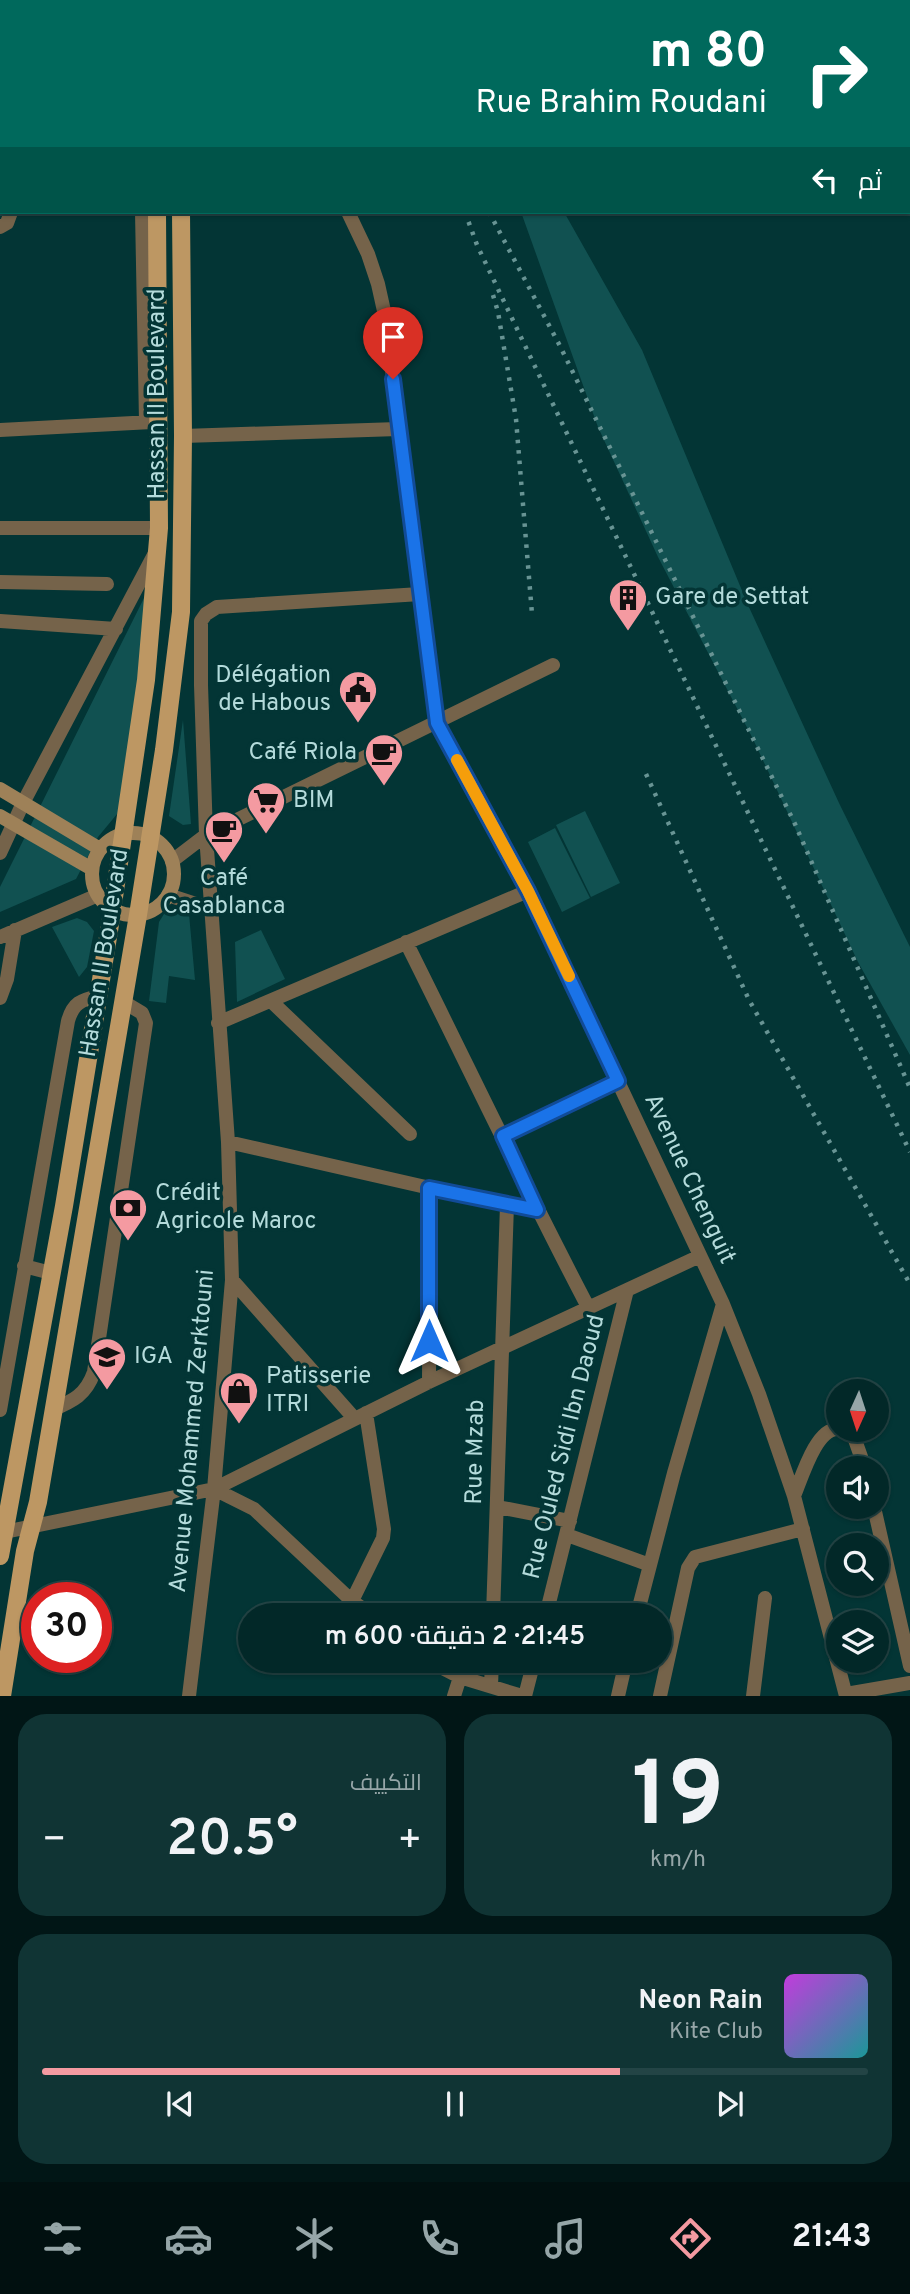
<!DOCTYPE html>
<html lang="ar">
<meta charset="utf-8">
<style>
:root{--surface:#022828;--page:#103434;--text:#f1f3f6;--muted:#96a6a8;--line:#234445;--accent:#f49aa1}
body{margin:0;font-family:Overpass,Cairo,sans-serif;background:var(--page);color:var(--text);direction:rtl;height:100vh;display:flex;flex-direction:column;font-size:26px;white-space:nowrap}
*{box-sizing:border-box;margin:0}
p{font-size:23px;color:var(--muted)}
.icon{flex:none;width:38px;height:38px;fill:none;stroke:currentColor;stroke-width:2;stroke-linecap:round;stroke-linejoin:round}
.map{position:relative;height:1696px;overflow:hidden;direction:ltr}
.sheet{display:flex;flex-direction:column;gap:18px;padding:18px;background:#011616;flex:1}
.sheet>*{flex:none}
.banner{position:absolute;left:0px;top:0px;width:910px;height:214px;box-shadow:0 2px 5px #0004,0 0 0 2px var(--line);direction:rtl;background:#00695c;color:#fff;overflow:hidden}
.needle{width:46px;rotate:183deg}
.buttons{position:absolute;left:826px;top:1379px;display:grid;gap:14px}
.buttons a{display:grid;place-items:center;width:63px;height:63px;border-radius:50%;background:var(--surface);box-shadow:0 2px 5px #0004,0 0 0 2px var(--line);font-size:35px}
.speed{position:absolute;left:21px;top:1582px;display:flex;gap:14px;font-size:35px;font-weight:700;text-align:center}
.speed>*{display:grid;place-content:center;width:91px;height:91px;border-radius:50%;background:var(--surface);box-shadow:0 2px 5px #0004,0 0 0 2px var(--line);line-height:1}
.speed .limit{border:10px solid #d22;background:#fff;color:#111}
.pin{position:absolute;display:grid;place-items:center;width:60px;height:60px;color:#fff;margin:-72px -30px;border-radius:50% 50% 50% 0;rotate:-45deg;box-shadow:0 0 7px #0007}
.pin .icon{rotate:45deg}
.me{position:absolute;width:77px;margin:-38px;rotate:0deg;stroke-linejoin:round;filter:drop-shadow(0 0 5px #0008)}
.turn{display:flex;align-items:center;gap:24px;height:147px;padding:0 28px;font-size:32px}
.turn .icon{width:91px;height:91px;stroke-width:2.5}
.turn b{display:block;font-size:49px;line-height:60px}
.then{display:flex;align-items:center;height:66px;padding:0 28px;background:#0003;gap:14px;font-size:26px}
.big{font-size:52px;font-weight:600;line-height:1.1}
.sheet .card{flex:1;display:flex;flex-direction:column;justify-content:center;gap:10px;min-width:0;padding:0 24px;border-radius:28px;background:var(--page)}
.sheet .dial{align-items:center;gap:0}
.dial b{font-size:91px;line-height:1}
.song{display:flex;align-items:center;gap:21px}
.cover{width:84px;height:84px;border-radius:10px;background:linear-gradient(135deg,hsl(290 70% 55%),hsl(180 70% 35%))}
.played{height:7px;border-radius:4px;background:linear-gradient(90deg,var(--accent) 70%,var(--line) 70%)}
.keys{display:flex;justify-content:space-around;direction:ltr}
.heat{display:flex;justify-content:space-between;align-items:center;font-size:38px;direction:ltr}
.sheet .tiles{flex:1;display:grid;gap:18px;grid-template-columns:1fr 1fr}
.card:last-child{grid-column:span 2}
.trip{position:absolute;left:238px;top:1603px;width:434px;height:70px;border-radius:35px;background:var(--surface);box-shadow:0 2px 5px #0004,0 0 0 2px var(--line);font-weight:600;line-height:70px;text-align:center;direction:rtl}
.tab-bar{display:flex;height:112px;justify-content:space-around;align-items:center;background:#011010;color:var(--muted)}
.tab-bar .icon{width:49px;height:49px}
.tab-bar .selected{color:var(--accent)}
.tab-bar b{font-size:32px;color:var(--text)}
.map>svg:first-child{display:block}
.green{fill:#115151}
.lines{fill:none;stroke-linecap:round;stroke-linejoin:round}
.street{stroke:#75634a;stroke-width:14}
.secondary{stroke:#9e8158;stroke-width:14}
.primary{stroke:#bd9763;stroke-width:18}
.rail{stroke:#689494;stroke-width:4.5;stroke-dasharray:3.5 7;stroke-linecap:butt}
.route-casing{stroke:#114b97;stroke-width:18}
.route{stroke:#1a73e8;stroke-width:12}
.slow{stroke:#f59e0b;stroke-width:12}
.labels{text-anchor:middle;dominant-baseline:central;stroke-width:7;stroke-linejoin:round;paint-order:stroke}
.street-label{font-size:24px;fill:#b4dbdb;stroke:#033535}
.poi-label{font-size:24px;fill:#b4dbdb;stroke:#033535;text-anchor:start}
</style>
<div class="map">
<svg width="910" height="1696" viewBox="0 0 910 1696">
<rect width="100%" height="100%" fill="#033535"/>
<path class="green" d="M521 212H564L642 350 748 605 839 803 910 947V1055L858 962 752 737 658 557 598 427Z
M147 592 153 595 122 808 98 837 76 879 0 912V887Z
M183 720 191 824 183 825 169 816Z
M585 811 620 883 591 897 556 825Z
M555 828 590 898 562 912 528 842Z
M174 909H185L189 914 195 980 169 976 166 1003 149 1001 159 922 164 914Z
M77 918 87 922 94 931 87 967 79 977 52 927Z
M261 930 285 979 237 1002 235 942Z"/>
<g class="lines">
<path class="street" d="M139 0V2
M0 44 2 70
M142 212 146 421
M348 212 368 254 378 284 388 329 398 429 437 723 528 891 723 1304 759 1394 794 1496 846 1696
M0 227 7 223 11 212
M0 430 152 422
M183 436 398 429
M0 528H159
M0 582 107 584
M0 621 116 629
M0 853 23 803 155 553
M172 861 206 835 553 665
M168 895 211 909
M0 937 98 895
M406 942C467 1064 525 1187 588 1307
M0 998 7 979 15 930
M272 1002 410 1134
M218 1023 528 891
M503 1136 618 1081
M228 1142 430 1188 537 1211
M24 1266 51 1273
M232 1280 354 1418
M429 1382 430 1188
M0 1410 68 1021C73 1003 81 1000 98 996
M52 1410C73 1401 86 1395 94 1372L146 1023 142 1013 122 1001
M843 1430 854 1437 865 1468
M214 1489 254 1509 352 1601 371 1615
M794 1496C802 1477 816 1428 838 1429
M498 1507 570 1521
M874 1507 910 1666
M0 1533 214 1489 429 1382 700 1256
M567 1535 650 1565
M352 1601 383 1538 384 1529 366 1413
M493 1615 507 1205
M546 1615 627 1290
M637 1615 674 1473 723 1304
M429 1661 460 1677 522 1696
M491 1686 492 1661
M846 1694 910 1683
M189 1696 214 1489 232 1280 228 1142 206 835 201 685V621L206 614 217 607 420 594
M454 1696 460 1677
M525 1696 534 1661
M618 1696 626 1661
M660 1696 688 1568 695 1557 803 1529
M753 1696 765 1598"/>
<path class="secondary" d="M874 0V2
M191 2 196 0
M908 186 910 196
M0 789 100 849
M0 816 92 869
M92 874a41 41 0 1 1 82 0a41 41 0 1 1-82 0Z"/>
<path class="primary" d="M155 0V2
M175 0V2
M0 1556 64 1206 109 931 146 680 159 528 157 212
M2 1696 25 1551 38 1502 138 915 164 750 181 612 183 436 181 212"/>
<path class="rail" d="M368 0 369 2
M465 212 477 245 910 1152
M489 212 560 346 795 824 910 1088
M493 295 498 312 516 419 532 614
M646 774 749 1000 910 1284"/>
</g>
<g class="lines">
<g class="route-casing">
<path id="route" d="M393 379 437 723 528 891 618 1081 503 1136 537 1210 429 1188V1341"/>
</g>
<use href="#route" class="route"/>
<path class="slow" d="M457 760 528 891 569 976"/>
</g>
<defs>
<g id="building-pin" transform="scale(2.0125)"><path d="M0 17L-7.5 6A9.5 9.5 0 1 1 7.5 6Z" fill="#f49aa1" stroke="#033535"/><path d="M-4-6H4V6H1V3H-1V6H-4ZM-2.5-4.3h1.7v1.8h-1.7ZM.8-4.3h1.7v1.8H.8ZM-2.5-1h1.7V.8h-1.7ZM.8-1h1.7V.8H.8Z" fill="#111"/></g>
<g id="civic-pin" transform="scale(2.0125)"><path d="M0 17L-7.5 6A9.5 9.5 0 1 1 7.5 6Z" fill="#f49aa1" stroke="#033535"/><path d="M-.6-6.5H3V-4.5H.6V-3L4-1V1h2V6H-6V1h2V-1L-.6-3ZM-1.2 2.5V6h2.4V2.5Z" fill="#111"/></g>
<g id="cafe-pin" transform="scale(2.0125)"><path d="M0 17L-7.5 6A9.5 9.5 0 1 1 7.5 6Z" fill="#f49aa1" stroke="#033535"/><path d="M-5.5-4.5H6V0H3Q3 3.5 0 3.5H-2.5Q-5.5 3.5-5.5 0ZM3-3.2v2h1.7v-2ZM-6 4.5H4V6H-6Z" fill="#111"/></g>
<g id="supermarket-pin" transform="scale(2.0125)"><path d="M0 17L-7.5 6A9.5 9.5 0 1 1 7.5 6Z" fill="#f49aa1" stroke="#033535"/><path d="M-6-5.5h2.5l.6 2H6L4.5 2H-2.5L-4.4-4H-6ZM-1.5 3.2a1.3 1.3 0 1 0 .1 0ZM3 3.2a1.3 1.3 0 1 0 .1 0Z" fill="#111"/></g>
<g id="bank-pin" transform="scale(2.0125)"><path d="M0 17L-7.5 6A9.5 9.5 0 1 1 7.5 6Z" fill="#f49aa1" stroke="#033535"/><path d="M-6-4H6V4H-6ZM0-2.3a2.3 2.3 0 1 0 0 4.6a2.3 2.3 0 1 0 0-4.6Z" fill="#111"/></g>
<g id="university-pin" transform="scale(2.0125)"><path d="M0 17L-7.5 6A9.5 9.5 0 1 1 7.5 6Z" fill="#f49aa1" stroke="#033535"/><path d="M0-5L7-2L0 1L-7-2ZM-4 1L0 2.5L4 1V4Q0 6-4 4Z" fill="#111"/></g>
<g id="shop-pin" transform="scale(2.0125)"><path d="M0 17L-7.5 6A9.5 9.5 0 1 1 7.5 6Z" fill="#f49aa1" stroke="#033535"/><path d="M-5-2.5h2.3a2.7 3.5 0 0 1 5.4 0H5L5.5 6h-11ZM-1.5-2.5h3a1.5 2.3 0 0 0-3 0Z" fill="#111"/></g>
</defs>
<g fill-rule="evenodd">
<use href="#building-pin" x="628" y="598"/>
<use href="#civic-pin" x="358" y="690"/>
<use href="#cafe-pin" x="384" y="753"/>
<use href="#supermarket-pin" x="266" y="801"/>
<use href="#cafe-pin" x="224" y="830"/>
<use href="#bank-pin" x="128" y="1208"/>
<use href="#university-pin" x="107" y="1357"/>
<use href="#shop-pin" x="239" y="1391"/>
</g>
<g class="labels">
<g class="street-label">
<text transform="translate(158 394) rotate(-90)">Hassan II Boulevard</text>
<text transform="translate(105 953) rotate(-81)">Hassan II Boulevard</text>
<text transform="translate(689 1179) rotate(65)">Avenue Chenguit</text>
<text transform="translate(193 1431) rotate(-85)">Avenue Mohammed Zerktouni</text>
<text transform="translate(565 1447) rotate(-76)">Rue Ouled Sidi Ibn Daoud</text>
<text transform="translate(476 1452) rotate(-89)">Rue Mzab</text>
</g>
<g class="poi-label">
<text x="655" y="598">Gare de Settat</text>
<text x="331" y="676" text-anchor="end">Délégation<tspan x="331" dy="28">de Habous</tspan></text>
<text x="357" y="753" text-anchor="end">Café Riola</text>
<text x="293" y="801">BIM</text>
<text x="224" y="879" text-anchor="middle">Café<tspan x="224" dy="28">Casablanca</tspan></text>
<text x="155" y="1194">Crédit<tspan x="155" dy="28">Agricole Maroc</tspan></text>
<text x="134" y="1357">IGA</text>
<text x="266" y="1377">Patisserie<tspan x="266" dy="28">ITRI</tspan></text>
</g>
</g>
</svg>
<div class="buttons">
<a><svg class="needle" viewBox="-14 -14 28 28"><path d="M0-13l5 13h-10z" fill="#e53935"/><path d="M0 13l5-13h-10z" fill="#96a6a8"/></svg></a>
<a><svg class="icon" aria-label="sound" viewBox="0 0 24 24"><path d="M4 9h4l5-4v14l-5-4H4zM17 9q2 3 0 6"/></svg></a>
<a><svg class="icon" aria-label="search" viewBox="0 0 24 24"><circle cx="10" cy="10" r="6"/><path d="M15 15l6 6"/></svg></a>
<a><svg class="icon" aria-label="layers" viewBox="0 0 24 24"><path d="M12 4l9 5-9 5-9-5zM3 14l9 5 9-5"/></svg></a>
</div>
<div class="speed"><div class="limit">30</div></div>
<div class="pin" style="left:393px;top:379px;background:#d93025"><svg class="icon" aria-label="arrive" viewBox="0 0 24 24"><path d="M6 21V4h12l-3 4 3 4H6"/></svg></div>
<svg class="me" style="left:429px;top:1341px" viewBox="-20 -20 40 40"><path d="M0-17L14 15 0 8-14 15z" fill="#1a73e8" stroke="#fff" stroke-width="4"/></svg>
<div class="trip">21:45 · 2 دقيقة · 600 m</div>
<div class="banner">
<div class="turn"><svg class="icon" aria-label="right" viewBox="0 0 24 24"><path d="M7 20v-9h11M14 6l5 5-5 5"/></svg><div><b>80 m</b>Rue Brahim Roudani</div></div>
<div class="then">ثم<svg class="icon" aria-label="left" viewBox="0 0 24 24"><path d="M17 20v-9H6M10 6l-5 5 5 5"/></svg></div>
</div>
</div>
<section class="sheet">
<div class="tiles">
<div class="card dial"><b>19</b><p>km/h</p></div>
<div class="card"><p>التكييف</p>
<div class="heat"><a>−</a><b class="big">20.5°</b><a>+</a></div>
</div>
<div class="card">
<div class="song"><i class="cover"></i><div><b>Neon Rain</b><p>Kite Club</p></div></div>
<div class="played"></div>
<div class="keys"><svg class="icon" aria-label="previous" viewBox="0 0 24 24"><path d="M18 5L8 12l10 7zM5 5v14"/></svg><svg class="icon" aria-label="pause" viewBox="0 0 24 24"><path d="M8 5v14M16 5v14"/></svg><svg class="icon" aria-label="next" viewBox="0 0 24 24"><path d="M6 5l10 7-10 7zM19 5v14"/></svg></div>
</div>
</div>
</section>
<nav class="tab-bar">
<b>21:43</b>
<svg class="icon selected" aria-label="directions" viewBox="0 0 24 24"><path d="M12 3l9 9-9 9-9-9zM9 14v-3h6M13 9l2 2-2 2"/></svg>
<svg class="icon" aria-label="music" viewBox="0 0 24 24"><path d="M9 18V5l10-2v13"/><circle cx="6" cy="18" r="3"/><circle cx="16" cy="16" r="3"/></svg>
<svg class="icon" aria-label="phone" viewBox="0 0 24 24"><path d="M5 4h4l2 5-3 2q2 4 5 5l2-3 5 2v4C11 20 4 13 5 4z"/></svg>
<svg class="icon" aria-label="climate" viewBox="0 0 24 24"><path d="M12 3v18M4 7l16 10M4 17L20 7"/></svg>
<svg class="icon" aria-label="car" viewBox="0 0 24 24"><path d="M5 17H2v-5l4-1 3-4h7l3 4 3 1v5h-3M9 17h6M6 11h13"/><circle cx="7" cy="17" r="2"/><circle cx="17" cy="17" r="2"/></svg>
<svg class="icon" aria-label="filters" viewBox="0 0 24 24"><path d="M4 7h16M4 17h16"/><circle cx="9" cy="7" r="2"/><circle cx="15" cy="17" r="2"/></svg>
</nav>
